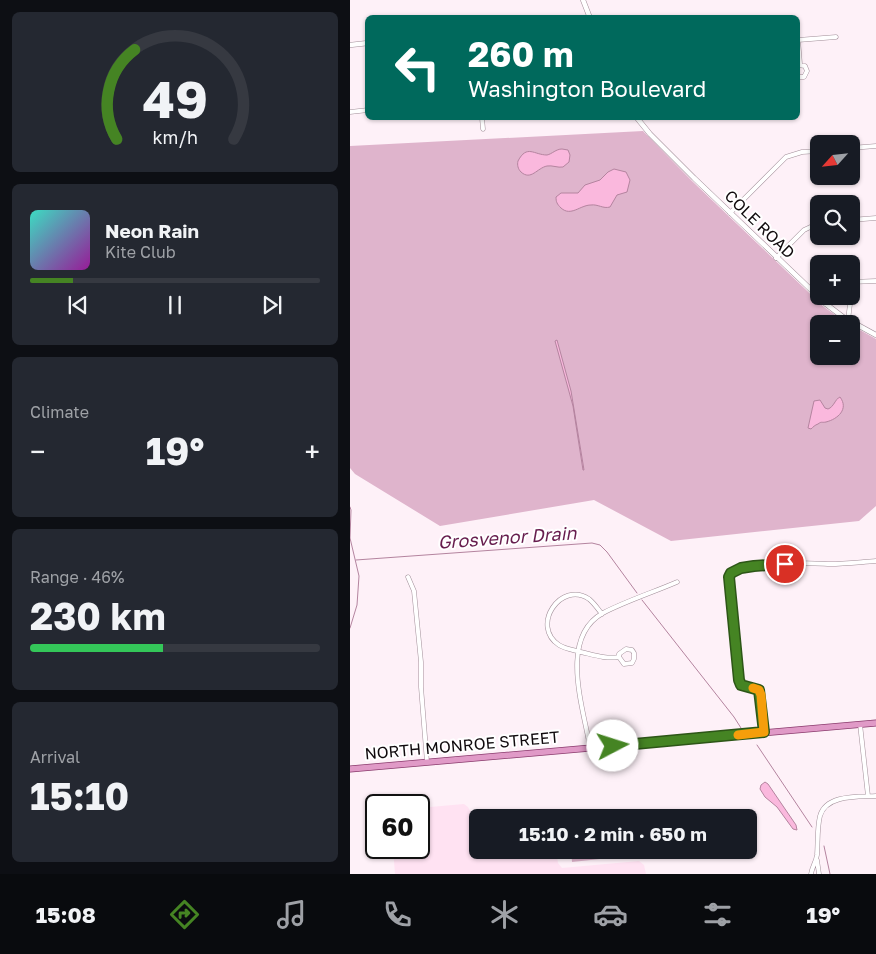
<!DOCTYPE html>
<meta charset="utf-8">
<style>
:root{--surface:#171b24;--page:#242831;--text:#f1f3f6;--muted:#9ea1a6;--line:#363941;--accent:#458423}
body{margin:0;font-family:"Golos Text",sans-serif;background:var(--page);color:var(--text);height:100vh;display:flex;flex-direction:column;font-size:19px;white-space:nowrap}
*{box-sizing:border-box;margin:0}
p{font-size:16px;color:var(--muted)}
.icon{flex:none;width:28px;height:28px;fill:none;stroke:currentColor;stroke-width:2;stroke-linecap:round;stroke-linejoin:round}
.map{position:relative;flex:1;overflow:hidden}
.panel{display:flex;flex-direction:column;gap:12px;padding:12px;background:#0d0f14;width:350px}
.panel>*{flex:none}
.guide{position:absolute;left:15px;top:15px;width:435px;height:105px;border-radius:8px;box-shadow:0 1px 4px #0004;background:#00695c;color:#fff;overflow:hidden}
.needle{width:32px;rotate:243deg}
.tools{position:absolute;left:460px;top:135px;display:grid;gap:10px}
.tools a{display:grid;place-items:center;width:50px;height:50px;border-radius:8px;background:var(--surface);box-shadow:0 1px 4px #0004;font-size:25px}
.speed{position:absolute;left:15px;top:794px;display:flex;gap:10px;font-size:25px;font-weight:700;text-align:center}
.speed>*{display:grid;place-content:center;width:65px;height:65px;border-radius:50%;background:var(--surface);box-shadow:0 1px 4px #0004;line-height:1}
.speed .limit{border:2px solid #111;border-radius:8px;background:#fff;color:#111}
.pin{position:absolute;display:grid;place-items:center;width:42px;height:42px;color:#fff;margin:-21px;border:2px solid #fff;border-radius:50%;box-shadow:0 1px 5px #0007}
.me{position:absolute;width:55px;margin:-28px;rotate:85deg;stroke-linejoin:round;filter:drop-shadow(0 0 4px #0008)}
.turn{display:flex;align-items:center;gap:18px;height:105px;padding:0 20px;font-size:22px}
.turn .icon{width:65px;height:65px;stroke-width:2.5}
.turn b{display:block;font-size:35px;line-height:42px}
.big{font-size:38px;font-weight:700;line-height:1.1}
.panel .card{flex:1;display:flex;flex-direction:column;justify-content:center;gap:8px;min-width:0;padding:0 18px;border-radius:8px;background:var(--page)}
.panel .dial{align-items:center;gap:0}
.dial svg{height:130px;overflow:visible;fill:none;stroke:var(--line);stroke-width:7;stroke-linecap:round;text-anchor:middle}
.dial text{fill:var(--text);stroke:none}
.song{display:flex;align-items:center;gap:15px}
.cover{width:60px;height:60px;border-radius:8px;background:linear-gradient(135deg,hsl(170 70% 55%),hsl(300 70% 35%))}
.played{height:5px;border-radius:2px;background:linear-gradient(90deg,var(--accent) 15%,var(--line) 15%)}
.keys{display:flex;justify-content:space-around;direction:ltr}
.heat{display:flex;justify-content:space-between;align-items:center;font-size:28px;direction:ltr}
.charge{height:8px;border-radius:4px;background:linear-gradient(90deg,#34c759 46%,var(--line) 0)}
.trip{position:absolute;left:119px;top:809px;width:288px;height:50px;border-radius:8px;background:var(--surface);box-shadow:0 1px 4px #0004;font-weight:700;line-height:50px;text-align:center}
.tabs{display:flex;height:80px;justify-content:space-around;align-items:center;background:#090b0e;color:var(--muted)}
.tabs .icon{width:35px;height:35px}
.tabs .selected{color:var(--accent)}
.tabs b{font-size:22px;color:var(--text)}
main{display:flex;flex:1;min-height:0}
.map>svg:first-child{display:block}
.built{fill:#ffe2f2}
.green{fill:#dfb4cc}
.water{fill:#fab8dd;stroke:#b4849f}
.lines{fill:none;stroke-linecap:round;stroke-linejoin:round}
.stream{stroke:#b4849f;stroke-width:1}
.minor-casing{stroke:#a18e98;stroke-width:5}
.tertiary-casing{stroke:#a18e98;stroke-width:5.5}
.primary-casing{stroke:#8a3b6d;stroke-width:7}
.minor{stroke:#fff;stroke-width:4}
.tertiary{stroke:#fff;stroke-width:4.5}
.primary{stroke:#e09ac7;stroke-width:5.5}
.route-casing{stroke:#2d5617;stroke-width:12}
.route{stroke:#458423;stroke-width:9}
.slow{stroke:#f59e0b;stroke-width:9}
.labels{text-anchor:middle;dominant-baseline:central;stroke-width:4;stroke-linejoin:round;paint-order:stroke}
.street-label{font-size:16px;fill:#100a0d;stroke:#fff}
.water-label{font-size:18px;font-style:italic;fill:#671d4e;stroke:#fff}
</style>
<main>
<section class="panel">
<div class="card dial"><svg viewBox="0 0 100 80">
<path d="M14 69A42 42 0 1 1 86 69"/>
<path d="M14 69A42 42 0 0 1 25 14" stroke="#458423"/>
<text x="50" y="56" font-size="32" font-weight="700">49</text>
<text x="50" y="72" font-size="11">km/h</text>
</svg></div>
<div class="card">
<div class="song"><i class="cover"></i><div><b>Neon Rain</b><p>Kite Club</p></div></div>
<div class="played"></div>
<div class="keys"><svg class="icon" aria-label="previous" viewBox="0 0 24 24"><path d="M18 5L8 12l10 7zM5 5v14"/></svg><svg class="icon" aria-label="pause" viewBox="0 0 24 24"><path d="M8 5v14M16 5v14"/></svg><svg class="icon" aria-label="next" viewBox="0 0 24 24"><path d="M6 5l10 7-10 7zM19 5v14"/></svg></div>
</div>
<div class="card"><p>Climate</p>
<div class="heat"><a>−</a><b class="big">19°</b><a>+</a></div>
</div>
<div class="card"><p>Range · 46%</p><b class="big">230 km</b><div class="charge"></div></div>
<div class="card"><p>Arrival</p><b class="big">15:10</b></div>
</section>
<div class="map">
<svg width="526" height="874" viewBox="0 0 526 874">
<rect width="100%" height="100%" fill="#fef1f8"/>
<path class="built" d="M114 804 118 807 122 815 127 818 128 850H206L208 863 212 868 289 861 294 865 296 874H45L43 848H69V808Z
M203 813V817H149Z"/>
<path class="green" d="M293 131 342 181 474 307 498 324H469V356H501V325L526 339V506L509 521 321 541 244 500 90 526 5 474 0 468V146Z
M221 850H268L269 857 222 862Z"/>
<path class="water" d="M212 149 218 150 220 155 219 162 213 167C208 168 202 165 197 166 187 168 181 181 171 172 168 169 167 165 168 161 177 144 184 155 197 155 202 154 206 149 212 149Z
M264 169 276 172 280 180 277 192 267 195 260 207C253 209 248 204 241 205 230 205 221 217 211 208 207 204 206 202 206 197L211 193H228L235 185 250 180 258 172Z
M207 340 221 391 234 470H233L223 406 205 341Z
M490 397C499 409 488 419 476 422 471 423 472 421 468 424 465 425 463 427 461 429L458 428 464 401 470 400 475 408 478 409C484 407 485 399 490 397Z
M415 782 418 784 446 825 447 830 443 829 427 807 415 797 410 789 411 785Z"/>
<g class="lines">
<path class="stream" d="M0 507 1 510 0 538 9 576 7 605 0 628
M6 560 242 543 250 545 257 552 287 593
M292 600 384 717 391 728
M407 745 462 827
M474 846 480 874"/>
<g class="minor-casing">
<path id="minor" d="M448 40 486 37
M448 40 450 64
M448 65 455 66 457 71 454 77H448
M0 112 18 110
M132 118 133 129
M501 148 526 146
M380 213 436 157 452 152 469 151
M501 220 526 218
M426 258 454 230 469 223
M501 282 526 281
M501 294 503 282
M476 304 482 296
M498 320 501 296
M58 577 64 591 71 662V687L77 762
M252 614C248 609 244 603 239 599 211 580 180 626 209 645 215 649 224 650 231 652 244 655 255 659 269 657L274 664 282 663 284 659V653L282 650 276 649 269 654V657
M510 724 518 796
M414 732 409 690 391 685 389 680 379 582 381 573C404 560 453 563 480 564 495 564 511 562 526 561
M240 748C234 709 208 638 253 613 276 601 304 592 327 582
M467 860 469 874
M461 874C462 867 466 862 467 855 468 842 467 828 470 816 476 794 509 797 526 796"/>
</g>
<g class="tertiary-casing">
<path id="tertiary" d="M233 0 240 18
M0 45 18 43
M287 118 300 134 344 178 476 304 493 317 526 335"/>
</g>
<g class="primary-casing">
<path id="primary" d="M0 769 526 723"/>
</g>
<use href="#minor" class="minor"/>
<use href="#tertiary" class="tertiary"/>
<use href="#primary" class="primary"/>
</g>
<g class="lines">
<g class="route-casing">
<path id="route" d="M263 746 414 732 409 690 391 685 389 680 379 577 381 573 391 568 404 566 435 564"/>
</g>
<use href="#route" class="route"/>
<path class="slow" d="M388 735 414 732 411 695 409 690 403 688"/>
</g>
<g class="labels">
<g class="street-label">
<text transform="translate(410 224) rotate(44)">COLE ROAD</text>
<text transform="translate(112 745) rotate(-5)">NORTH MONROE STREET</text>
</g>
<g class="water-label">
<text transform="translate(157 537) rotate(-4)">Grosvenor Drain</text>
</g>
</g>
</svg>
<div class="tools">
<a><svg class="needle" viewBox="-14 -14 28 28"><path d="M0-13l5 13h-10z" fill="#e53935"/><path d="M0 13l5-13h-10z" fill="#9ea1a6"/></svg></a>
<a><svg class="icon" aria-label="search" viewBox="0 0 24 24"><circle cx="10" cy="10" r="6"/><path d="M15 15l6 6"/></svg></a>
<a>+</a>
<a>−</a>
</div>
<div class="speed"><div class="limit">60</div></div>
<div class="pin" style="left:435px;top:564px;background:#d93025"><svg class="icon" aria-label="arrive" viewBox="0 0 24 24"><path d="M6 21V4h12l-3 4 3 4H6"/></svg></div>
<svg class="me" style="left:263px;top:746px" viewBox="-20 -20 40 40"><circle r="19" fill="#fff"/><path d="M0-13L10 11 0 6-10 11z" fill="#458423"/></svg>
<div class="trip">15:10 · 2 min · 650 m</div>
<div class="guide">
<div class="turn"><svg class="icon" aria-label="left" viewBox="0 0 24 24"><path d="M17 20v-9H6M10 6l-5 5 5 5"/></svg><div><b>260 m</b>Washington Boulevard</div></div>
</div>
</div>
</main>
<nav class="tabs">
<b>15:08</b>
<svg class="icon selected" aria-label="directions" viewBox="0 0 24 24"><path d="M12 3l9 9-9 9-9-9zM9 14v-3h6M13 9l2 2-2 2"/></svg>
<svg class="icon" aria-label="music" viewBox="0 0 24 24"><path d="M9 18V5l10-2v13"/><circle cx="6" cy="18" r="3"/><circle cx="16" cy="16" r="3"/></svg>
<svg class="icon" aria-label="phone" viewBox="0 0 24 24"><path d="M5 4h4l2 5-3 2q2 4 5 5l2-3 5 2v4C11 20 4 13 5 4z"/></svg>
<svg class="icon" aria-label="climate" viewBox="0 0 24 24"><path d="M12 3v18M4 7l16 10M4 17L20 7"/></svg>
<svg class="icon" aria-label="car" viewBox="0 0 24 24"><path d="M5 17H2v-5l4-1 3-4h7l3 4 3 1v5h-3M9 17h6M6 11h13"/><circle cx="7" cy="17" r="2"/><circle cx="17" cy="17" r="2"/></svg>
<svg class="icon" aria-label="filters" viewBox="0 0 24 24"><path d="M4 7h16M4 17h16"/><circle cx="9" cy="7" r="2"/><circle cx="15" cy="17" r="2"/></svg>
<b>19°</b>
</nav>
